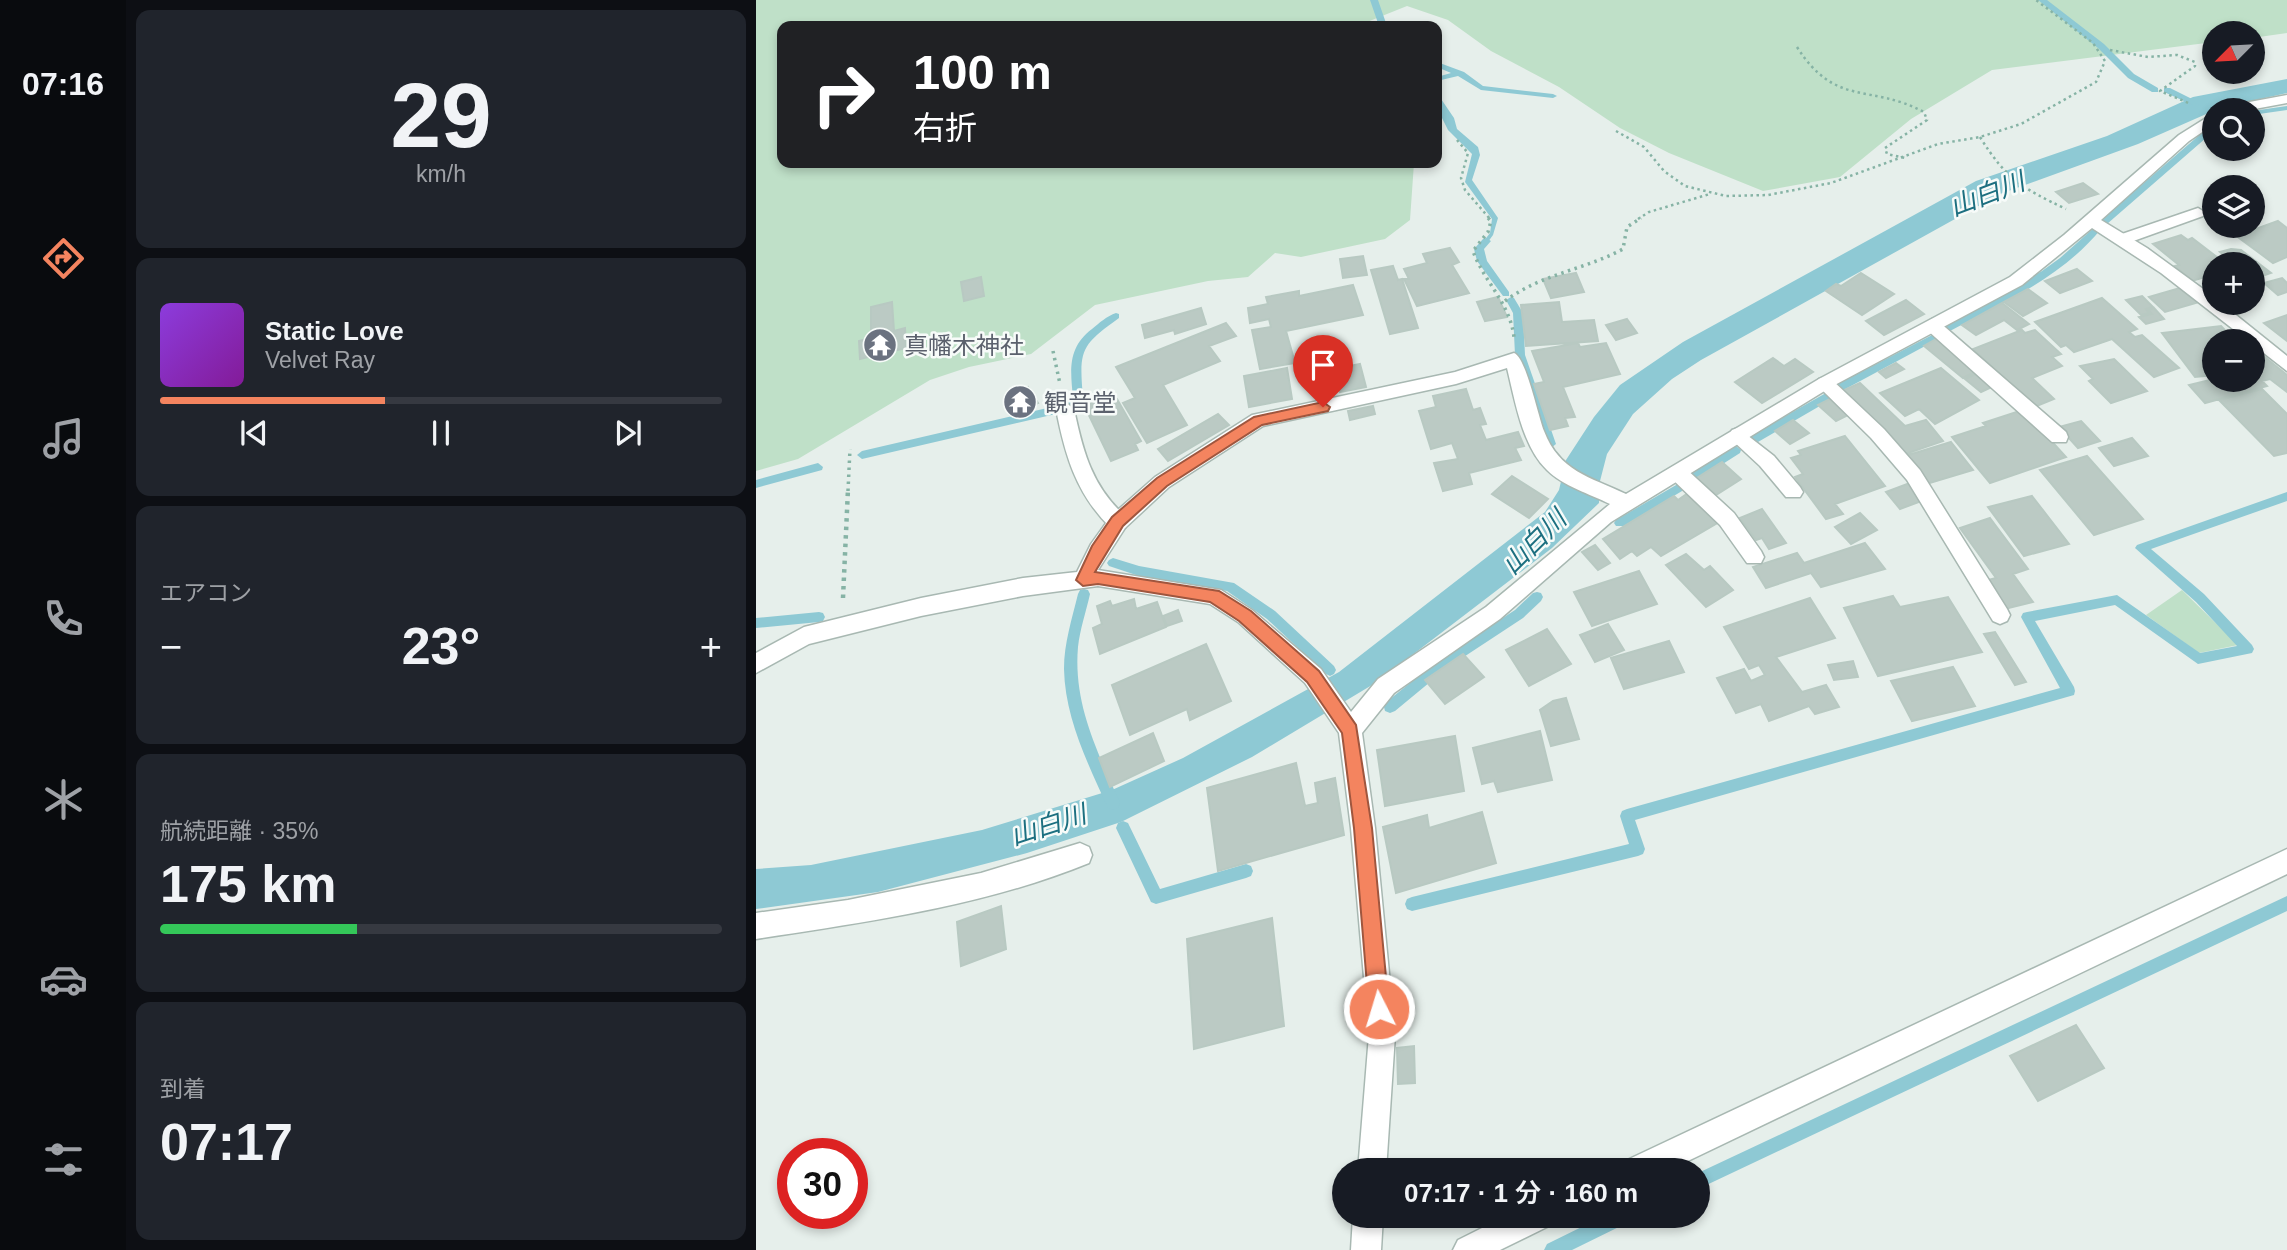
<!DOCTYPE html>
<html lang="ja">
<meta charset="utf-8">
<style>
:root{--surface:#171b24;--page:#20242c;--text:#f1f3f6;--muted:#9ea1a6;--line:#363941;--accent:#f4845f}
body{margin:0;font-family:Arial,"Noto Sans JP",sans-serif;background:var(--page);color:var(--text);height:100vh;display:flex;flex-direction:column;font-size:26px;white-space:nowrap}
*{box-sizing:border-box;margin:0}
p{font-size:23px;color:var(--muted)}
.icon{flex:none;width:38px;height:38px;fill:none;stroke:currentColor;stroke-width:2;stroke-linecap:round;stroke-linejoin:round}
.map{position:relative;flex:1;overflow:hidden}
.side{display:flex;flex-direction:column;gap:10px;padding:10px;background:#0d0f14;width:630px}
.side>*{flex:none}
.hud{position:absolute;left:21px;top:21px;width:665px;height:147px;border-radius:14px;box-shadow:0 4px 10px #0003;background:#202124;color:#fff;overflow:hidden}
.needle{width:46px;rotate:246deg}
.controls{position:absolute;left:1446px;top:21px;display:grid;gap:14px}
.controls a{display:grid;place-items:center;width:63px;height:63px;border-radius:50%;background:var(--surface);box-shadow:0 4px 10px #0003;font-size:35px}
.speed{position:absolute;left:21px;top:1138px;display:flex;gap:14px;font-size:35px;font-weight:700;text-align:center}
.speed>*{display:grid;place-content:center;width:91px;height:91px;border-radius:50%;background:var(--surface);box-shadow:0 4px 10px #0003;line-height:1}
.speed .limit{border:10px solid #d22;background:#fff;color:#111}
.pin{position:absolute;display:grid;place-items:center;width:60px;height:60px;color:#fff;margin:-72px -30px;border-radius:50% 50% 50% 0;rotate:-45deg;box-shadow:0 0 7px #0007}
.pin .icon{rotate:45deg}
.me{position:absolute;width:77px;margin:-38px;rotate:355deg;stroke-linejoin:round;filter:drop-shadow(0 0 5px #0008)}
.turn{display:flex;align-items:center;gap:24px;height:147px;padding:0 21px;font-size:32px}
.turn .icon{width:91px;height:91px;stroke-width:2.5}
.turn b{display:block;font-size:49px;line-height:60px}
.big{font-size:52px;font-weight:600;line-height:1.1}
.side .tile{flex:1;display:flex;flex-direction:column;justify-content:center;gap:10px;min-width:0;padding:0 24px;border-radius:14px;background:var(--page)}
.side .dial{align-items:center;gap:0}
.dial b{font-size:91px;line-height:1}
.song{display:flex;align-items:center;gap:21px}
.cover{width:84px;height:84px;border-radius:10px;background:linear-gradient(135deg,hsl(270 70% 55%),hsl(290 70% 35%))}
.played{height:7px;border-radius:4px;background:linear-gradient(90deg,var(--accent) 40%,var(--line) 40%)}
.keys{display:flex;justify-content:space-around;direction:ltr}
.heat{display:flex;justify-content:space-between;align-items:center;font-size:38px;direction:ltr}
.charge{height:10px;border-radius:5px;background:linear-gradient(90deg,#34c759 35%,var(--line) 0)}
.trip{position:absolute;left:576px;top:1158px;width:378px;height:70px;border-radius:35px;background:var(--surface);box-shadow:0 4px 10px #0003;font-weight:600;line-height:70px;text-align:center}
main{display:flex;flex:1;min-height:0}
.dock{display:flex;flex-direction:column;width:126px;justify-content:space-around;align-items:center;background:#090b0e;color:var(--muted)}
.dock .icon{width:49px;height:49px}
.dock .active{color:var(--accent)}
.dock b{font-size:32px;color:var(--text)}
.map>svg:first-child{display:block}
.green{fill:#bfe0c8}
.water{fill:#8ec9d4}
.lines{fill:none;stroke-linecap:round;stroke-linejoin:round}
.stream{fill:#8ec9d4;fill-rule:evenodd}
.building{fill:#bbcac4;stroke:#b8c9c2;stroke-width:2}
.service-casing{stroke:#a8b8b2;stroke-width:3}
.minor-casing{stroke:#a8b8b2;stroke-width:3}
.path-far2{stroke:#86b3a5;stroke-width:2.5;stroke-dasharray:2.5 3.5;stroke-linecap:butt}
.path-far1{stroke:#86b3a5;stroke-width:3.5;stroke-dasharray:2.5 4.5;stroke-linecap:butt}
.path{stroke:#86b3a5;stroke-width:4.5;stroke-dasharray:3.5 5;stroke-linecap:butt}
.service{fill:#fff;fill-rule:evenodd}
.minor{fill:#fff;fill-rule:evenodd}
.route{fill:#f4845f;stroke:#9f563e;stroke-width:2}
.labels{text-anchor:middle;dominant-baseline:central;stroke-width:5;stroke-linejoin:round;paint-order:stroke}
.worship-label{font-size:24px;fill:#5b616d;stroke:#f7fbf9;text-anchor:start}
.water-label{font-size:26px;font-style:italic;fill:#1c6f80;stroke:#f7fbf9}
</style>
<main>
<nav class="dock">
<b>07:16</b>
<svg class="icon active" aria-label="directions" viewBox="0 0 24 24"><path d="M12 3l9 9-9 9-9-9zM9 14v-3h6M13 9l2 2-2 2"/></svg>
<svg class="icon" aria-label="music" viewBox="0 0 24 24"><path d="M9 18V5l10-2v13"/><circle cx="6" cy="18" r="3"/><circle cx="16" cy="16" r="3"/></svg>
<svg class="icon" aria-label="phone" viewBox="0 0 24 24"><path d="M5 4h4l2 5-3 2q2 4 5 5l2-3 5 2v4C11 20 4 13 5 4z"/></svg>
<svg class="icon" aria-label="climate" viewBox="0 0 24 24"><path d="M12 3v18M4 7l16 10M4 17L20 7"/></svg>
<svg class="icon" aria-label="car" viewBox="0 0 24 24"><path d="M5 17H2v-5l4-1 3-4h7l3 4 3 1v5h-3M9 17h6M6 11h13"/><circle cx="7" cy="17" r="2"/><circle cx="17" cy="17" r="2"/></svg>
<svg class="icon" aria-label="filters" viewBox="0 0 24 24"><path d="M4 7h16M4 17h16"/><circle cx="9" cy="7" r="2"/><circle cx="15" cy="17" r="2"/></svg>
</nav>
<section class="side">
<div class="tile dial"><b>29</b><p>km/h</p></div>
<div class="tile">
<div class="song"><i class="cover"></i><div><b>Static Love</b><p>Velvet Ray</p></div></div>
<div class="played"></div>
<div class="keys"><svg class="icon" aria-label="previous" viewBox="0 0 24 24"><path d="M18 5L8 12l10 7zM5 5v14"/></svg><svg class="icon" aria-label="pause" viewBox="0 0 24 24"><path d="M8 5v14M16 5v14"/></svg><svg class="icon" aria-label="next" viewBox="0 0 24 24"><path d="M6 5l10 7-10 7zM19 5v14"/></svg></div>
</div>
<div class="tile"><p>エアコン</p>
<div class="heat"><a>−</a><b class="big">23°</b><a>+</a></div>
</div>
<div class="tile"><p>航続距離 · 35%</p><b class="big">175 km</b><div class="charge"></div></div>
<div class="tile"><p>到着</p><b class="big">07:17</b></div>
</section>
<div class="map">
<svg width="1531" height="1250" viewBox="0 0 1531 1250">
<rect width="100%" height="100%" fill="#e6efeb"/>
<path class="green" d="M0 0H1531V33L1496 38V33H1458V42L1236 70 1155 119 1084 177 1007 191 913 153 864 128 803 87 735 51 692 20 651 6 611 22 613 26H26V163H658L654 220 629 239 545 257 519 253 492 277 452 281 339 305 275 354 213 367 174 380 42 459 0 471Z
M1426 590 1482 645 1443 653 1390 615Z"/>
<path class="water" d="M1531 79V93L1464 108 1382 144 1244 194 945 360 916 379 877 414 851 454 844 481 843 503 796 548 621 682 496 757 365 822 271 853 122 892 0 909V869L55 865 226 830 356 790 427 758 583 672 789 512 803 490 810 460 838 417 864 385 927 342 1220 181 1351 136 1437 97Z
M681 93 698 118 701 129 722 147 724 155 716 180 742 218 737 235 724 253 721 250 734 233 736 219 709 182 716 154 692 130 681 108Z"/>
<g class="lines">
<path class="stream" d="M614 0H622L631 26H623Z
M1282 0H1291L1348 44 1378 74 1402 88V92H1396L1372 78 1342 48Z
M681 62 708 72 727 86 797 94 801 96 797 98 725 90 702 76 681 81V77L695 73 681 67Z
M1408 88H1414L1446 104 1439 106 1408 92Z
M1531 106V110L1496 115V111Z
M1455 125H1458V131L1351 224H1345V220Z
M1340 226 1345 229C1306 277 1247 303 1194 331H1188V327L1286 271 1304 258Z
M730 238 735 241 728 249 731 261 753 292V296H747L721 261 718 249 727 239Z
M755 297 758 298 767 313 769 355 800 444 795 448 790 444 759 355 757 313 750 300Z
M360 313 363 314V318C324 346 323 350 327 398L319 408H311L310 405 317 397C314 369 312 347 336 329 343 323 351 316 360 313Z
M1180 333 1184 334V338L1082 393 1081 396 1002 442H994L993 439 994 436 1077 389 1078 386Z
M300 406 305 410 304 413 106 459 101 455 106 451Z
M980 446 985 450 984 453 940 481H932L930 478 932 475Z
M62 463 67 467 66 470 0 488V480Z
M927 481 933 485 931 488 868 526H860L858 523 860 520Z
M1531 492V501L1395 549 1448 594 1496 645 1498 649 1496 653 1442 664 1359 605 1279 621 1318 687 1319 691 1318 695 879 820 889 849 887 854 882 856 656 911 651 909 649 904 651 899 656 897 873 844 864 816 866 811 871 809 1304 688 1265 617 1267 613 1271 612 1361 595 1444 653 1481 646 1440 602 1379 548 1381 545Z
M357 558 383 566 478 583 519 611 578 666 580 670 578 674 574 676 570 674 511 619 471 591 383 576 353 566 351 563 353 560Z
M328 589 332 590 334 594C330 612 324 629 322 647 317 705 342 752 364 803L362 808 357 810 352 808C332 764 309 718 308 669 308 643 316 619 322 594L324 590Z
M781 592 785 593 787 597 785 601 767 618 691 668 639 711 634 713 629 711 628 707 629 703 683 660 759 610 777 593Z
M63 612 67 613 69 617 67 621 63 622 0 628V618Z
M367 821 372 823 404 889 490 864 495 866 497 871 495 876 490 878 400 904 395 902 360 828 362 823Z
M1531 896V911L942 1189V1173Z
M848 1216H875L873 1222 816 1250H788L791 1244Z"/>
</g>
<path class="building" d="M1327 183 1342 194 1313 203 1300 192Z
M1522 221 1531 228V257L1517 263 1475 232 1492 226 1497 230Z
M1425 235 1432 240 1436 238 1470 264H1458V285L1449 277 1436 281 1419 266 1423 265 1397 244Z
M694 248 703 262 696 265 713 293 661 306 648 279H653L648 269 671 263 667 254Z
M1475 249 1485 250 1515 273 1500 278 1506 283 1496 286V264H1474L1478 263 1464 252Z
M607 256 611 275 587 278 584 259Z
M637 266 642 280 646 279 662 328 634 334 615 270Z
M1321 269 1336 281 1304 293 1289 281Z
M820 273 828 292 795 298 787 279Z
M1105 273 1138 294 1106 315 1070 291 1080 284 1085 286Z
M225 277 228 296 208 301 205 282Z
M1526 278 1531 283V292L1522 295 1508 283Z
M597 285 607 315 530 331 539 363 504 369 496 330 515 327 513 319 494 323 492 308 512 304 510 297 543 291V296Z
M1427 287 1443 302 1409 312 1393 297Z
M1272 289 1291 303 1267 316 1248 302Z
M1386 296 1397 307 1390 309 1393 313 1385 315 1370 300Z
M742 297 751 317 729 321 721 302Z
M1346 298 1381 329 1373 332 1379 337 1386 335 1423 368 1398 377 1356 339 1318 352 1310 345 1305 347 1279 322Z
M1150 300 1168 314 1128 335 1110 321Z
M136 302 138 331 149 328 150 348 104 359 103 341 115 338V307Z
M803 302 806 322 838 320 842 341 770 346 765 305Z
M1246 303 1273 324 1261 330 1248 320 1220 335 1206 325Z
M445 308 450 324 419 334 418 330 389 338 386 325Z
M1398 308 1408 319 1390 324 1383 317 1396 314 1392 310Z
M1531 315V341L1508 323Z
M871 319 881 333 860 340 850 325Z
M470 323 480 336 453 346 464 361 407 385 431 425 391 443 367 403 379 398 360 367Z
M1465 326 1479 341H1458V375L1439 377 1406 333Z
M1266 330 1269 333 1279 330 1305 354 1296 357 1306 366 1276 378 1298 399 1278 407 1217 349Z
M1182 338 1223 370 1207 378 1168 346Z
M822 343 824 347 850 343 864 374 807 387 819 417 809 418 812 426 794 430 778 384 788 382 776 351Z
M1505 354 1531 375V392L1514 379 1506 381 1511 386 1449 403 1433 385 1458 379 1496 380V357Z
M1017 358 1028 366 1039 359 1057 372 1006 403 979 382Z
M1358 359 1391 391 1355 403 1333 381 1337 379 1324 366Z
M1140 363 1148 369 1130 378 1123 372Z
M604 364 610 387 584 392 579 369Z
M531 368 536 399 493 407 488 376Z
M1185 368 1223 400 1179 424 1163 409 1149 416 1124 393Z
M1224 372 1240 385 1225 392 1209 379Z
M1104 383 1149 426 1170 420 1187 441 1149 454 1086 391Z
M272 387 282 403 260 413 250 397Z
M710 389 717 410 724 408 730 424 724 425 730 440 762 432 768 446 759 448 765 460 713 473 716 484 687 491 678 463 702 459 696 443 675 449 663 411 680 407 677 396Z
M1506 389 1531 414V453L1518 456 1463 400Z
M351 396 354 402 361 399 385 441 379 444 382 450 355 461 328 405Z
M1078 397 1096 413 1080 421 1062 405Z
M617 406 619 414 594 420 592 411Z
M1267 410 1310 457 1234 483 1196 437 1230 426 1227 423Z
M462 414 473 425 412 461 402 449Z
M1037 420 1053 433 1034 444 1019 431Z
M1325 421 1344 441 1322 448 1303 427Z
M1089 436 1129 486 1079 504 1087 514 1070 519 1039 477 1047 474 1035 458 1045 455 1042 451Z
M1376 438 1392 456 1358 466 1343 448Z
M1195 442 1217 470 1170 484 1149 456Z
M1331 456 1387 519 1338 535 1284 470Z
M966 462 985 479 960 495 941 478Z
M756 476 792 499 773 518 736 494Z
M1154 483 1168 500 1144 509 1130 492Z
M932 493 963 522 905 556 895 547 881 556 876 551 864 559 847 539 918 496 922 500Z
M1276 496 1313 544 1268 556 1232 507Z
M1006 509 1030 543 1013 549 1006 538 1000 540 984 518Z
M1104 513 1121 530 1095 544 1079 527Z
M1234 518 1272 569 1257 574 1277 602 1248 609 1228 581 1240 578 1204 528Z
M1109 543 1129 569 1065 587 1055 573 1010 588 997 567 1041 553 1048 563Z
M839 545 854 563 842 570 826 552Z
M930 554 948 570 954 566 977 590 950 607 910 565Z
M883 571 901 604 836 626 818 592Z
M1137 596 1144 607 1192 597 1226 652 1122 676 1088 608Z
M1054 598 1079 638 1020 657 1046 692 1070 685 1083 707 1059 714 1053 706 1013 721 1005 704 980 713 961 678 988 669 995 681 1009 675 1003 665 993 669 968 627Z
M378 599 380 609 401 602 410 627 344 654 337 628 346 624 341 606 354 601 356 606Z
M422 610 426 621 411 626 407 616Z
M852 624 868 650 839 662 824 635Z
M791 629 815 664 773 686 750 650Z
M1239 632 1270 682 1259 685 1228 634Z
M913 641 928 672 868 689 855 658Z
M450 644 475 701 434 720 431 709 374 735 356 685Z
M707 654 728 677 689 704 669 680Z
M1097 661 1102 677 1078 680 1072 665Z
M1197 667 1219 706 1156 721 1135 681Z
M810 698 823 739 795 746 784 710 797 701Z
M784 731 796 780 742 792 738 781 726 784 717 748Z
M397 733 408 761 354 787 343 758Z
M699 736 708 791 629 806 621 750Z
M540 763 549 806 562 803 559 783 579 778 588 835 462 871 451 788Z
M726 812 740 863 640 893 627 827 671 815 673 828Z
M245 906 250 949 205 966 201 922Z
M516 918 528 1026 438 1049 431 939Z
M1320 1025 1348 1068 1282 1101 1254 1056Z
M658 1046 659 1083 642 1084 641 1048Z"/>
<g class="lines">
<g class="service-casing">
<path id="service" d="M1442 208 1450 213 1447 216 1369 244 1361 239 1363 235Z
M1176 319 1182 321 1310 432 1312 437 1310 442H1296L1170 329 1168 325Z
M1069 377 1075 379 1128 429 1164 470 1251 609 1254 615 1251 621 1244 624 1237 621 1151 480 1115 438 1063 387 1060 383 1063 379Z
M309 402 318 409C327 452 336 486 369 516L372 522 369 528H355C320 494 309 455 300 409Z
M982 428 1018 456 1044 487 1047 492 1044 497H1030L1004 466 976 440 973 435 976 430Z
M921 465 928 467 978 513 1005 551 1008 557 1005 563H991L964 525 914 477 912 472Z"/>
</g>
<g class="minor-casing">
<path id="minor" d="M1531 95V103L1493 110H1465L1472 106Z
M1458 113V124L1433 141 1345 220 1391 248 1458 297V303H1465L1531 356V371L1405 273 1336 228 1266 285 1075 387 855 522 744 619 638 693 606 733 619 828 639 1035 630 1171H602L613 1035 595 828 583 733 549 683 482 622 454 604 342 586 267 596 165 616 53 644 0 673V653L48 627 165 598 267 578 321 572 335 544 355 516 399 477 496 415 699 372 758 353C770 357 782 416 788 431 803 471 834 477 870 494L1063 379 1254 277 1308 235 1423 135ZM751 368C759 400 766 446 791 470 807 486 834 494 854 504L730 607 622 679 595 712 565 669 496 610 465 590 342 570 369 528 413 487 507 426 700 384Z
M324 843 333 847 336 855 333 863C228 906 111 922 0 939V913L92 900 225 873Z
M1531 849V874L911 1171H865L869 1161Z
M597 1216H627L625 1250H595Z
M750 1216H797L793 1226 744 1250H697L702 1240Z"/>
</g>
<path class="path-far2" d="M1041 47C1080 108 1113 83 1168 112L1171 120 1129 148 1131 154 1149 158
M1354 50 1392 57 1421 55 1439 62V66L1404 91 1435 104
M860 131 888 147 908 171 929 186 970 196 1012 195 1075 183 1182 144 1224 137 1265 124 1340 82 1349 61 1337 43 1280 0
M1224 137C1250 179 1266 188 1310 209
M701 140 712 153 705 178 709 190 734 219
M882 219 893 212 954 194"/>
<path class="path-far1" d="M732 218 735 221 732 232 717 251C728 282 754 303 758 337
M749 301C785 274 828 270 867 249L871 227 885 218
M297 351 304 384
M92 491 94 449"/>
<path class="path" d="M87 598 92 489"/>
<use href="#service" class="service"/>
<use href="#minor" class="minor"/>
</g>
<path class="route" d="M567 402 574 407 572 411 506 425 411 486 367 526 339 572 463 591 495 611 563 671 600 725 616 828 633 1009 630 1016 623 1019 616 1016 613 1009 598 828 586 733 551 682 483 621 454 602 342 584 327 586 320 580 336 546 356 517 401 478 498 417Z"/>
<defs>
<g id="temple-disc" transform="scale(1.75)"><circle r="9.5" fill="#6b7280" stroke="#f7fbf9"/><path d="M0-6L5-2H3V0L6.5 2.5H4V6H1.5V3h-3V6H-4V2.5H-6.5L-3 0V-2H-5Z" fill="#fff"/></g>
</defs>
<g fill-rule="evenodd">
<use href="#temple-disc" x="124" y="345"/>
<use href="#temple-disc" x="264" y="402"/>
</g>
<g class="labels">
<g class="worship-label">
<text x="148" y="345">真幡木神社</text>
<text x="288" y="402">観音堂</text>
</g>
<g class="water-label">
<text transform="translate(1231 194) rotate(-21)">山白川</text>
<text transform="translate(778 542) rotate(-45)">山白川</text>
<text transform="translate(292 825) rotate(-18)">山白川</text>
</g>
</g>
</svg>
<div class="controls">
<a><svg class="needle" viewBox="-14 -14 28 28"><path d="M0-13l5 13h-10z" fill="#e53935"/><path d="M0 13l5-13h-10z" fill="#9ea1a6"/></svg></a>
<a><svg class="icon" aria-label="search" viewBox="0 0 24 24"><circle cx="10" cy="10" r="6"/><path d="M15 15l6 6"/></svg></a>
<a><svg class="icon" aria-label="layers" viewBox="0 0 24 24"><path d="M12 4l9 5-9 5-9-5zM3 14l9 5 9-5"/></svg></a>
<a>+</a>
<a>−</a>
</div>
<div class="speed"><div class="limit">30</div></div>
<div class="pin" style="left:567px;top:407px;background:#d93025"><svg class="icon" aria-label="arrive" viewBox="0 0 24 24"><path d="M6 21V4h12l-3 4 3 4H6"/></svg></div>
<svg class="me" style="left:623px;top:1009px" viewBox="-20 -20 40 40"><circle r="17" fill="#f4845f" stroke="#fff" stroke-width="3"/><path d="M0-11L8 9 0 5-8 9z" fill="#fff"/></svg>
<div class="trip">07:17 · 1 分 · 160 m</div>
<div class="hud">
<div class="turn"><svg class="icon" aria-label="right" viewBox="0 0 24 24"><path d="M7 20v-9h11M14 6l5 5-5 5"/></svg><div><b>100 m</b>右折</div></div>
</div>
</div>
</main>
